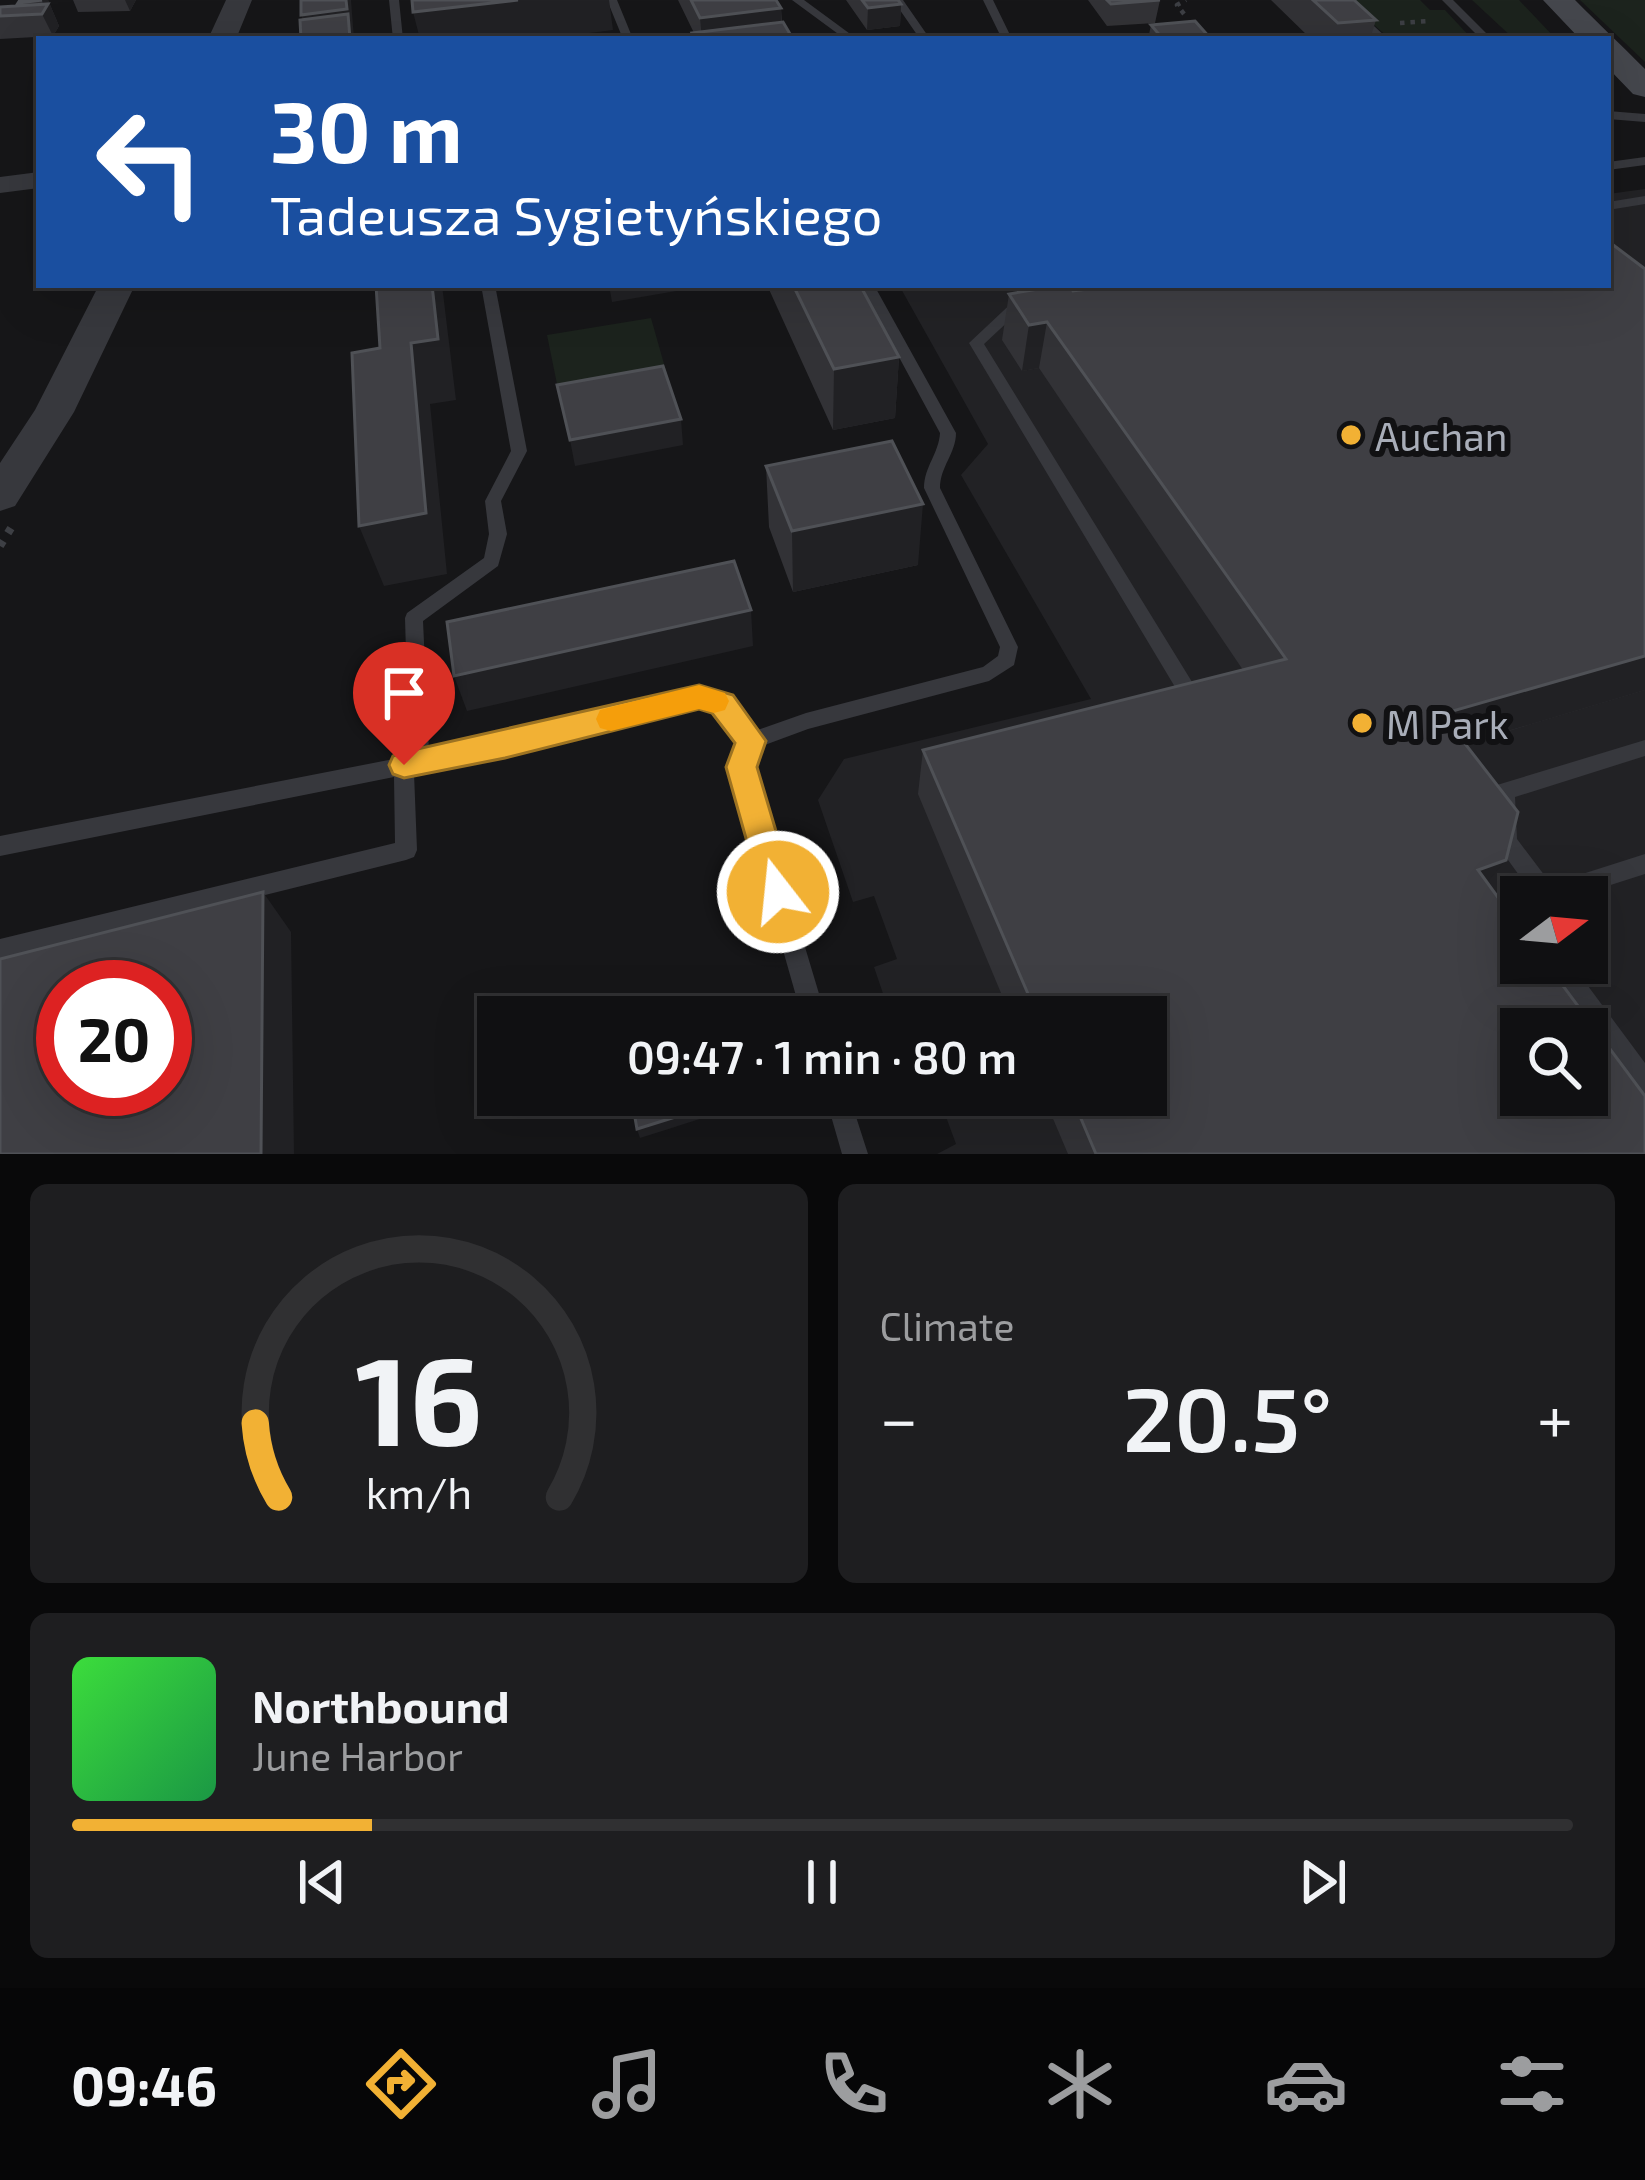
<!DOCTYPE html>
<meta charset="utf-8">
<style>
:root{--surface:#101012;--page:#1e1e20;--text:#f1f3f6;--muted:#9c9d9f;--line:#303032;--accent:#f2b134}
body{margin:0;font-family:"Exo 2",sans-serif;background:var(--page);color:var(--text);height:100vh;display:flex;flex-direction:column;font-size:45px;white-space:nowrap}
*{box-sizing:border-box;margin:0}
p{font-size:39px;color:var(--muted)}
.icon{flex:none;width:66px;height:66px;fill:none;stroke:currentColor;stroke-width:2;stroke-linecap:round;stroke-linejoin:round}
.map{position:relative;height:1154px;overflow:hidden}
.details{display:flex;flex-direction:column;gap:30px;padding:30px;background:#09090a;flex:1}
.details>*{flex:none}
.hud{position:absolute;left:36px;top:36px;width:1575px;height:252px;border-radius:0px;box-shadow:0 12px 48px #0002,0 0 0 3px var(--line);background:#1a4fa0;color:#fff;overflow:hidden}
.needle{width:78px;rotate:74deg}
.controls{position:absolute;left:1500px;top:876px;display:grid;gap:24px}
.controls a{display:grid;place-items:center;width:108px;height:108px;border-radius:0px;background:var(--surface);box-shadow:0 12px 48px #0002,0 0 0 3px var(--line);font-size:60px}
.speed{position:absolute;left:36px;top:960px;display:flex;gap:24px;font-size:60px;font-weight:700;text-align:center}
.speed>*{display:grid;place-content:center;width:156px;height:156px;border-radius:50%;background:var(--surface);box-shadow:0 12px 48px #0002,0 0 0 3px var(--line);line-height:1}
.speed .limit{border:18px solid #d22;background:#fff;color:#111}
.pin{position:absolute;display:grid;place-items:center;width:102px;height:102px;color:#fff;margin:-123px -51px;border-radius:50% 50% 50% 0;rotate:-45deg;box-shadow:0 0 12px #0007}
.pin .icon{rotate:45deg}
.me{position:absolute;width:132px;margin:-66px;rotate:344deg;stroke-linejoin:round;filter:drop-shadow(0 0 9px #0008)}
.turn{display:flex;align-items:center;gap:42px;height:252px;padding:0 36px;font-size:54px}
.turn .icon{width:156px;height:156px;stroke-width:2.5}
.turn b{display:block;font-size:84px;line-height:102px}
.big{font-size:90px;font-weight:600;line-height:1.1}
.details .widget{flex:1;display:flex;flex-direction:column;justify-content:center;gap:18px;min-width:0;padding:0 42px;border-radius:18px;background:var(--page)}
.details .dial{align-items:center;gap:0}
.dial svg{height:312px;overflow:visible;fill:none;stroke:var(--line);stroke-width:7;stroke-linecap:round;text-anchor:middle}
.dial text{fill:var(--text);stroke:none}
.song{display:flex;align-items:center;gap:36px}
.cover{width:144px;height:144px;border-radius:18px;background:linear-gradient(135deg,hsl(120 70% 55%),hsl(140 70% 35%))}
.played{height:12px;border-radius:6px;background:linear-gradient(90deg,var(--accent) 20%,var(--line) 20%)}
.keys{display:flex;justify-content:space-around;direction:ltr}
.heat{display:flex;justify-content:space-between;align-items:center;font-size:66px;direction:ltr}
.details .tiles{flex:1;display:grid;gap:30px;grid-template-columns:1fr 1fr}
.widget:last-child{grid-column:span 2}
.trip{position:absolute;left:477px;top:996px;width:690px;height:120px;border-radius:0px;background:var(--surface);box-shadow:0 12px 48px #0002,0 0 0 3px var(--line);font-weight:600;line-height:120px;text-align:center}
.tab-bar{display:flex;height:192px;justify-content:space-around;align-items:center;background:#060607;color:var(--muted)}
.tab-bar .icon{width:84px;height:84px}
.tab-bar .current{color:var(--accent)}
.tab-bar b{font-size:54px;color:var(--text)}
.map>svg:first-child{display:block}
.built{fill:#222225;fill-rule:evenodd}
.green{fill:#1c231d}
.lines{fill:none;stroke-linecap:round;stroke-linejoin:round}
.path-far1{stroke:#3d3f44;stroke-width:4.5;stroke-dasharray:4.5 6;stroke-linecap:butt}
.path{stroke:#3d3f44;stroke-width:8;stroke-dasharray:6 9;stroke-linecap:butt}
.service{fill:#37383d;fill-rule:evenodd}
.minor{fill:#37383d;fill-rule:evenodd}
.tertiary{fill:#37383d;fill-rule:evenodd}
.secondary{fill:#45474d;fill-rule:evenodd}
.wall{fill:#323236}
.shaded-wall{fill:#212124}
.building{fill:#3f3f44;stroke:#4f5156;stroke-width:3;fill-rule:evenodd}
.route{fill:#f2b134;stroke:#9d7322;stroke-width:3}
.slow{fill:#f59e0b}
.poi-dot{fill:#f2b134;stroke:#111113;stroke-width:4.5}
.labels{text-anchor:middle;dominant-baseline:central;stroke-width:12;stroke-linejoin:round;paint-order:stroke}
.poi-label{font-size:39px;fill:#a8adb8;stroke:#111113;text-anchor:start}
</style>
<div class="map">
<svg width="1645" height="1154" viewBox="0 0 1645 1154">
<rect width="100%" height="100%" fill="#161618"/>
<path class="built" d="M1645 189V1154H937L956 1144 938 1095H1146V1017H891L874 967 897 959 874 896 853 902 818 800 844 759 1091 699 961 475 988 444 900 287 1608 285V194ZM1521 897H1587V963H1521ZM1521 1029H1587V1095H1521Z"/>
<path class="green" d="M1346 0H1420L1430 10H1445L1472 39H1390Z
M1472 0H1519L1556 39H1514Z
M1580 0H1645V62Z
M651 318 666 371 558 389 547 335Z"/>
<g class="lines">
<path class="path-far1" d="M1184 14 1177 5 1186 0
M1400 23 1428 21"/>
<path class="path" d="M0 546 11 528"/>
<path class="service" d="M389 0H399L403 39H393Z
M607 0H617L633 39H623Z
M792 0H804L857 39H845Z
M893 0H903L930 39H920Z
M983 0H993L1012 39H1002Z
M1335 0H1346L1388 39H1377Z
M1442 0H1453L1492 39H1481Z
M1199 30 1216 39 1197 36 1133 39 1138 36Z
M1608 111 1645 114V122L1608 119Z
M1645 157V165L1608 170V162Z
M1645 196V204L1608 210V202Z
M481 285H495L527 451 501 501 507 534 498 566 423 621 429 752 505 738 699 689 729 697 755 731 806 713 983 667 998 656 1000 647 924 488C924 467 939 453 940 433L860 285H874L956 433C956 453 940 467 940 488L1018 647 1014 665 989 681 808 729 759 747 751 767 826 1017H802L731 767 740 742 716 709 699 705 505 754 414 773 417 850 414 857 406 860 0 961V939L395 843 394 777 0 856V836L409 756 405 618 407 613 484 558 489 534 485 501 511 451Z
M1023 296 1028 297V303L984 344 1189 677 1192 682 1189 687 1182 690 1175 687 969 343 1018 297Z
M1645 740V756L1515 797 1517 839 1551 884 1645 854V874L1573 897H1535L1495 842 1494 791 1497 785Z
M1545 963H1571L1645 1063V1096L1636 1093Z
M825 1095H849L868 1154H842Z"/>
<path class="minor" d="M39 172V188L0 193V177Z"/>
<path class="tertiary" d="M226 0H252L236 39H208Z
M99 285H135L74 412 15 506 0 511V463L35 410Z"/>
<path class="secondary" d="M1543 0H1575C1601 26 1620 44 1645 69V97L1633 94 1608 68V39H1580Z"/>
</g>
<path class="wall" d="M48 0 59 26 53 36 0 39V7L19 6 18 3Z
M73 0H136L130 11 78 12Z
M678 0H776L781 8 782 22 793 39H692V33H694Z
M846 0H898L901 4 900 26 867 30Z
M1088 0H1160L1155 23 1107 26Z
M1271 0H1354L1376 20 1370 39H1311Z
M1151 25 1211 39H1148Z
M1645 269V690L1465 744 1487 883 1645 1154H1068L1043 1095H1146V1017H1011L918 794 923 750 1243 670 1039 368 1022 371 1002 340 1009 294Z
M767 285H860L899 357 895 418 833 430Z
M766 466 918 565 793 592 769 527Z"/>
<path class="shaded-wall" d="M42 0H48L59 26 53 36 42 14 44 10Z
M125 0H136L130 11Z
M346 0H351L354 39 308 37 301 15Z
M518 0H609L613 30 542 39H420L413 12Z
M901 4 900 26 867 30 868 8Z
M781 8 782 39H702L700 18Z
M432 285H442L456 400 430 404 447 574 384 586 359 526 411 343Z
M609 285H706V286L612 302Z
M1047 322 1039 368 1022 371 1029 325Z
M899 357 895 418 833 430 834 369Z
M681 419 683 445 575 466 570 440Z
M923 504 918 565 793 592 792 531Z
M751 610 753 646 467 711 454 676Z
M1645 656V690L1414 759 1442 714Z
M1506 860 1472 901 1478 870Z
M263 892 291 932 294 1154H261Z
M701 1109 703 1118 640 1138 637 1129Z"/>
<path class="building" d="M20 0H42L18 3Z
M301 0H346L347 9 301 15Z
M412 0H518L413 12Z
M691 0H776L781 8 700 18Z
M862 0H898L901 4 868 8Z
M1107 0H1160L1111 4Z
M1313 0H1354L1376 20 1338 23Z
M48 4 42 14 0 16V7Z
M348 14 350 39H301L300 20Z
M1195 21 1211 39H1163L1151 25Z
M783 22 793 39H695L692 33Z
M1608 241 1645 269V656L1442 714 1518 812 1506 860 1478 870 1521 929V963H1546L1645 1096V1154H1096L1071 1095H1146V1017H1038L923 750 1286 659 1047 322 1029 325 1009 294 1062 285H1069L1073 291 1120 285H1608ZM1521 1029H1587V1095H1521Z
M376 285H432L438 339 411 343 426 513 359 526 352 353 380 348Z
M793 285H860L899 357 834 369Z
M663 366 681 419 570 440 557 385Z
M892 441 923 504 792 531 766 466Z
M734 561 751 610 454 676 447 622Z
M263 892 261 1154H0V959ZM63 987H165V1089H63Z
M631 1095H697L701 1109 637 1129Z"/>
<path class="route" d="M699 685 733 695 766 741 757 767 794 892 789 903 778 907 766 903 761 892 726 767 735 743 712 713 699 709 505 758 404 778 393 774 389 765 393 756 404 752Z"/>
<path class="slow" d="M699 685 725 693 729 701 725 710 714 713 699 709 611 731 600 728 596 719 600 710 611 707Z"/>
<g class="poi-dot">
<circle cx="1351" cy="435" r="12"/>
<circle cx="1362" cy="723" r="12"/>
</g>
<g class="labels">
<g class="poi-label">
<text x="1375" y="435">Auchan</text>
<text x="1386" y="723">M Park</text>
</g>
</g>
</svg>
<div class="controls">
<a><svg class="needle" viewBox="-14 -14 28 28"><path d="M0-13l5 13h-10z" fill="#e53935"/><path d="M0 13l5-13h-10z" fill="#9c9d9f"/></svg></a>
<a><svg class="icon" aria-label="search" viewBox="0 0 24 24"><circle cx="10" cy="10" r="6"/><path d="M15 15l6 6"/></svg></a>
</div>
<div class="speed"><div class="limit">20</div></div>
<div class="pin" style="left:404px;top:765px;background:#d93025"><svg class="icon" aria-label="arrive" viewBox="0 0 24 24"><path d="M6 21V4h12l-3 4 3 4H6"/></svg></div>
<svg class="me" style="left:778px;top:892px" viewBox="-20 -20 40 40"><circle r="17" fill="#f2b134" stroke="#fff" stroke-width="3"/><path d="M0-11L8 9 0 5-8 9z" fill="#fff"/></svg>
<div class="trip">09:47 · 1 min · 80 m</div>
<div class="hud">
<div class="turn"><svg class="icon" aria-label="left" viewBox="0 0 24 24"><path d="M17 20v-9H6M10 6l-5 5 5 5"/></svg><div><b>30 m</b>Tadeusza Sygietyńskiego</div></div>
</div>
</div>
<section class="details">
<div class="tiles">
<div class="widget dial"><svg viewBox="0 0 100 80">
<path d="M14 69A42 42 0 1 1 86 69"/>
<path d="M14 69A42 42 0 0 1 8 50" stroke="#f2b134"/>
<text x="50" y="56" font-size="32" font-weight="700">16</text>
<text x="50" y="72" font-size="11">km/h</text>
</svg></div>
<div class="widget"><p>Climate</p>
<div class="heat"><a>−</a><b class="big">20.5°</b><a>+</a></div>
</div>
<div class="widget">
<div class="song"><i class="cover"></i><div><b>Northbound</b><p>June Harbor</p></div></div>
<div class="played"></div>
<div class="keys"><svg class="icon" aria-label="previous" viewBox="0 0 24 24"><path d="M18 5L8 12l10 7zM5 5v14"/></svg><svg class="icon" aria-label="pause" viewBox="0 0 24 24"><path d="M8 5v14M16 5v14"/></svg><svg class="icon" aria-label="next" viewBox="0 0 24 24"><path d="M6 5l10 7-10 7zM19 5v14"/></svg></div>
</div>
</div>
</section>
<nav class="tab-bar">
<b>09:46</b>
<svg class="icon current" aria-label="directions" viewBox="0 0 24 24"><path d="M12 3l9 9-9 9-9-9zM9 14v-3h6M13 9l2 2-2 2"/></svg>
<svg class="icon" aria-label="music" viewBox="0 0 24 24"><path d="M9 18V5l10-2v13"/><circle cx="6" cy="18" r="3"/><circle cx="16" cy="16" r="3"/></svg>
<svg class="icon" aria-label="phone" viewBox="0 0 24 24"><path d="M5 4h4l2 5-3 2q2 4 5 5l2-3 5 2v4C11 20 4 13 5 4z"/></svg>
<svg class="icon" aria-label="climate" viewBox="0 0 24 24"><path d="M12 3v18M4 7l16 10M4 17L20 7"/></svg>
<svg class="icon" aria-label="car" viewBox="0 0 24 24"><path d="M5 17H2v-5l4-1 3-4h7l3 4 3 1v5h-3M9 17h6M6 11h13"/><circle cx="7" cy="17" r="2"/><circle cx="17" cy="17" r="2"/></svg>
<svg class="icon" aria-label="filters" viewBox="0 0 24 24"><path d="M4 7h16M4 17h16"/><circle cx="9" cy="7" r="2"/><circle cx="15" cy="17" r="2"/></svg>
</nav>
